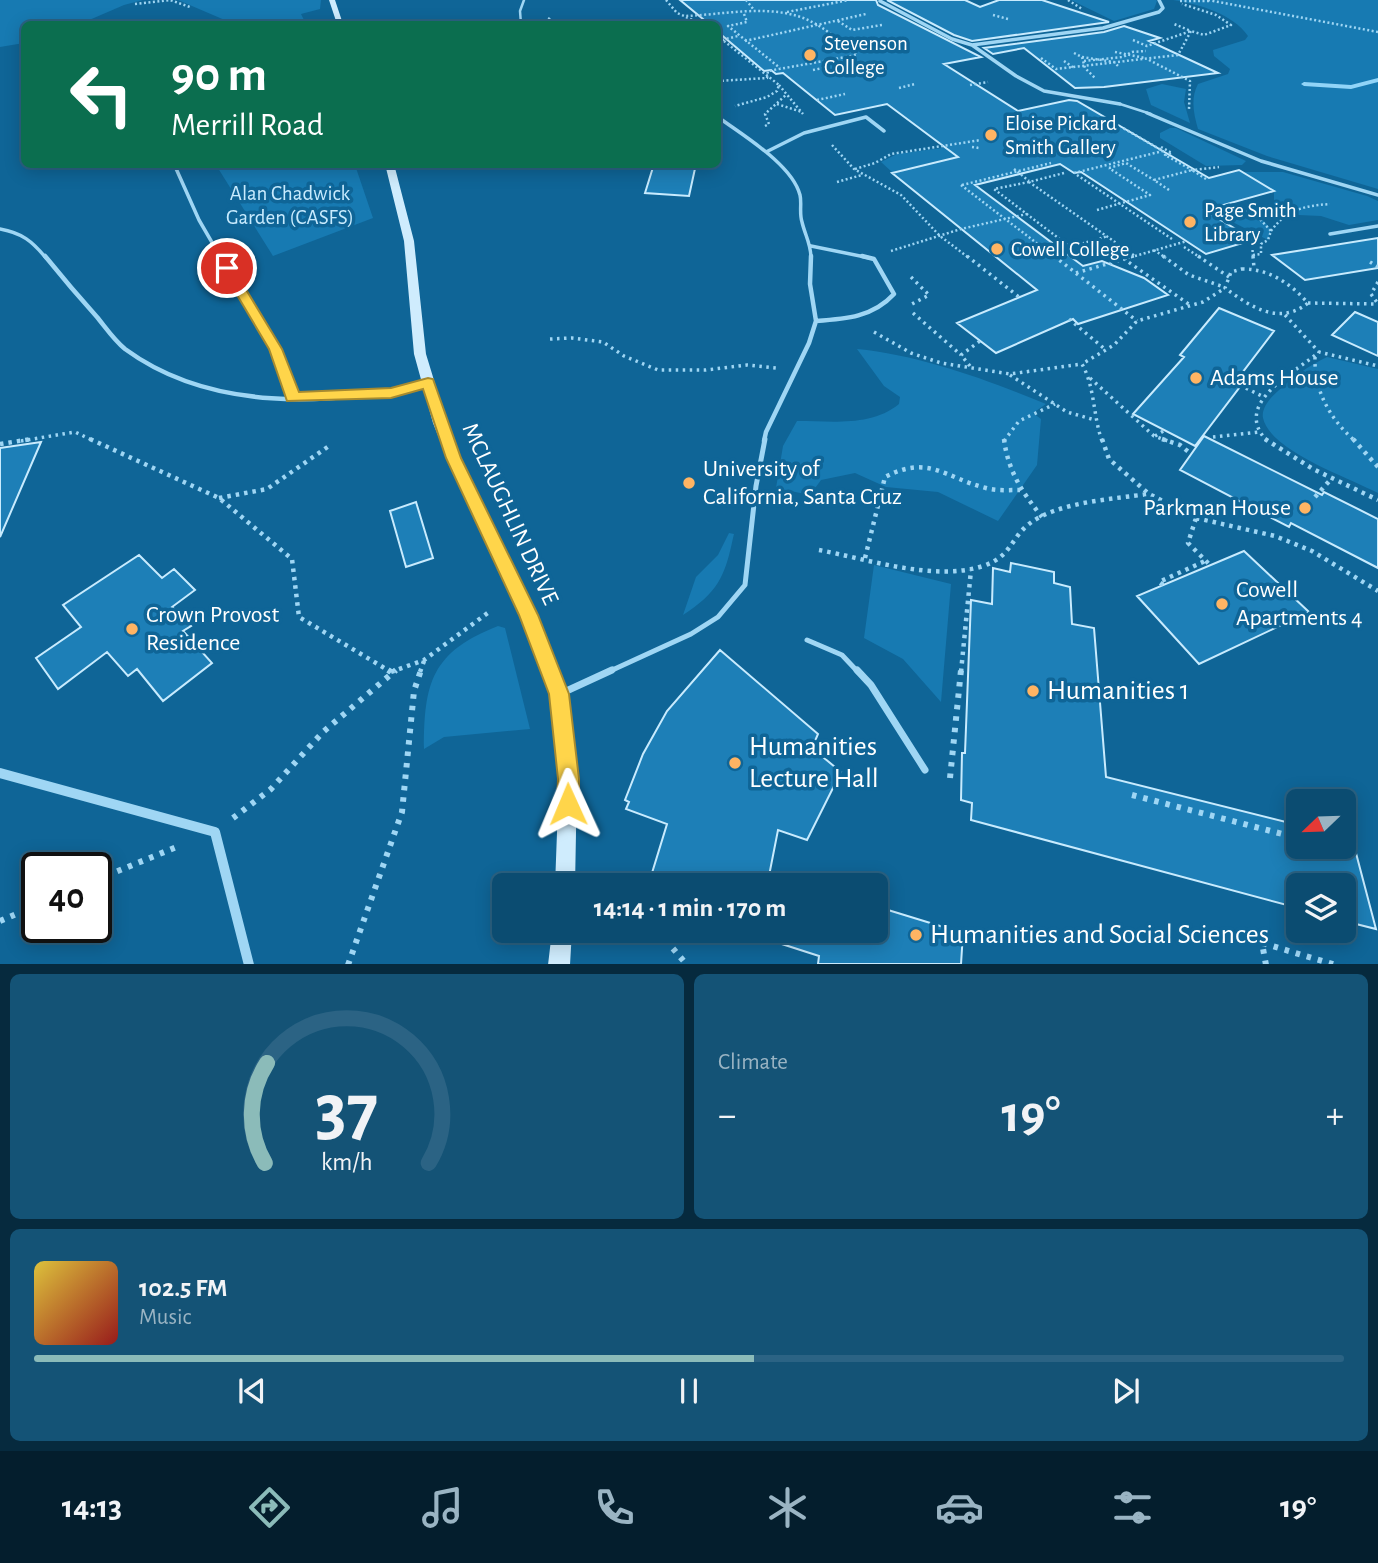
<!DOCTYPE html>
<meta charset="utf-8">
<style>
:root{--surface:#0b4c71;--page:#145376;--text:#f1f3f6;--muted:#9ab4c3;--line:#2b6384;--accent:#8bbbb9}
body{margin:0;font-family:"Alegreya Sans",sans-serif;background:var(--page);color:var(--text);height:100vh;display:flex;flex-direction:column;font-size:26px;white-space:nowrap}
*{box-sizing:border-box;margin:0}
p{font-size:23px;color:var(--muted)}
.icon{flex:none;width:38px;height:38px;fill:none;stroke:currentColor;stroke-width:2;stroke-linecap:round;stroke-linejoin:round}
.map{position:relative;height:964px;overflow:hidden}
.sheet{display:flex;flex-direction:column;gap:10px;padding:10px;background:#062a3e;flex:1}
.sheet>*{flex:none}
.hud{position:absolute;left:21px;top:21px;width:700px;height:147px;border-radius:10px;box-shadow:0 4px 18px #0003,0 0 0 2px var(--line);background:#0b6e4f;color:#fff;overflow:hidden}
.needle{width:46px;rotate:247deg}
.fabs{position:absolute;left:1286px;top:789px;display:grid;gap:14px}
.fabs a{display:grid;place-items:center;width:70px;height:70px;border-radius:10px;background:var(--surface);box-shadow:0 4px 18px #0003,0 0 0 2px var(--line);font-size:35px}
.speed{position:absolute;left:21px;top:852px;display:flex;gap:14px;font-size:35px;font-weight:700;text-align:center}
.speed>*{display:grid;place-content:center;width:91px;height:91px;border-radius:50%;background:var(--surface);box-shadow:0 4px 18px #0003,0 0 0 2px var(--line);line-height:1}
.speed .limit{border:4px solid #111;border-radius:10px;background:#fff;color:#111}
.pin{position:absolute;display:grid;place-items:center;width:60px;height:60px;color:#fff;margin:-30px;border:4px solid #fff;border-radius:50%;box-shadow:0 2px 7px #0007}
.me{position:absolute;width:77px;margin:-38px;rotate:359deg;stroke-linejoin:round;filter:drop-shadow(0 0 5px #0008)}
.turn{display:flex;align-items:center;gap:24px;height:147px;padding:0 35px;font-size:32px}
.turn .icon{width:91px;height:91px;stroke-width:2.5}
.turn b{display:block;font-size:49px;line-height:60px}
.big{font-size:52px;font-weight:700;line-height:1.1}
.sheet .widget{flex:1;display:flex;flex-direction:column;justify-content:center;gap:10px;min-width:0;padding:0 24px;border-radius:10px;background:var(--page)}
.sheet .dial{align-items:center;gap:0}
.dial svg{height:182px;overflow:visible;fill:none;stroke:var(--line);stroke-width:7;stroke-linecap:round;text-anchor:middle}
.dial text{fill:var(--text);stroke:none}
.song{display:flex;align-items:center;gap:21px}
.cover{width:84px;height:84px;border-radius:10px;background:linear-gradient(135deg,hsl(50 70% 55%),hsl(0 70% 35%))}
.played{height:7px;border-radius:4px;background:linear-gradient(90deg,var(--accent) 55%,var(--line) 55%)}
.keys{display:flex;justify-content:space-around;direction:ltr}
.heat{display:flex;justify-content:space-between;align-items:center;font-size:38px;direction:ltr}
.sheet .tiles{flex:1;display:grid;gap:10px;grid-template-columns:1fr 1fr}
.widget:last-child{grid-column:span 2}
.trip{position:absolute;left:492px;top:873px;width:396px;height:70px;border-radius:10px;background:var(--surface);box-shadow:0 4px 18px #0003,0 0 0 2px var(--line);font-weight:700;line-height:70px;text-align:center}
.dock{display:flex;height:112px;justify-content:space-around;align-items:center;background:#041e2d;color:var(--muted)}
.dock .icon{width:49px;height:49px}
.dock .selected{color:var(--accent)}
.dock b{font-size:32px;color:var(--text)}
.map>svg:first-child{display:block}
.green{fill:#177ab2}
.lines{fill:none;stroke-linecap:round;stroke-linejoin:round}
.stream{fill:#91d4f8;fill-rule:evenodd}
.building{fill:#1d7fb7;stroke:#c8ebfe;stroke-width:2}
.path-far3{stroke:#9fd6f4;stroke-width:2.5;stroke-dasharray:2 2.5;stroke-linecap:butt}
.path-far2{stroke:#9fd6f4;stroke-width:3.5;stroke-dasharray:2.5 4.5;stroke-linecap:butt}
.path-far1{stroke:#9fd6f4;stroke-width:4.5;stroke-dasharray:3.5 5;stroke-linecap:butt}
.path{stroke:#9fd6f4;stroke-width:6;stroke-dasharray:4.5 7;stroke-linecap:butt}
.lane-far4{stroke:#9fd6f4;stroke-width:2.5}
.lane-far3{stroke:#9fd6f4;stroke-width:3.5}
.lane-far2{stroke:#9fd6f4;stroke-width:4.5}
.lane-far1{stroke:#9fd6f4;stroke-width:5}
.lane{stroke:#9fd6f4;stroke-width:7}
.street-far1{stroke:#9fd6f4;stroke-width:3.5}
.street{stroke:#9fd6f4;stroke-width:10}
.secondary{fill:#cfecfd;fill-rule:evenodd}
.route{fill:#ffd54a;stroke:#a68a30;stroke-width:2}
.poi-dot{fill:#ffb463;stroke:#0f6597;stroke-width:2.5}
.labels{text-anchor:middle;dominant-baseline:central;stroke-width:7;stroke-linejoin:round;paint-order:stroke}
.far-poi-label{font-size:21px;fill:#fff;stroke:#0f6597;text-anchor:start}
.far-park-label{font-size:21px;fill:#c8ebfe;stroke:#0f6597}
.poi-label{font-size:24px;fill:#fff;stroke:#0f6597;text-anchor:start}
.street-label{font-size:24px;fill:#fff;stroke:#0f6597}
.near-poi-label{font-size:28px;fill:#fff;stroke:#0f6597;text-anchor:start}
</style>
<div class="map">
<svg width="1378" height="965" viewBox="0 0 1378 965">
<rect width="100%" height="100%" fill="#0f6597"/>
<path class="green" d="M0 0H143L124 5 80 24H24V43L0 47Z
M178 0H321L320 9 301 14 306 24H234Z
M1071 0H1156L1157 1 1154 9 1114 21Z
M1173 0H1378V189L1267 156 1198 129C1194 115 1190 99 1198 84L1228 74 1230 69 1214 56 1213 50 1245 40 1248 36C1233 14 1199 4 1173 0Z
M1162 84 1186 89 1184 102 1190 123 1151 105 1146 89Z
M1170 128H1176L1246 161 1242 165 1206 166 1160 138V133Z
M949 147 958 156 892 172 881 162 897 154Z
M216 165H355L373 218 273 256Z
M1241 172H1283L1367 196 1378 201V220L1349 225 1321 216 1276 214 1269 207 1274 203V191Z
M1228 204C1246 210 1260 213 1271 230L1268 240 1207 209Z
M857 349C920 355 988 380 1046 404L1033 413 1041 419 1037 465 998 521 938 492 886 487 855 473 821 480 810 495 776 488 783 446 797 421C831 421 871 427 899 404L900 397 884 386Z
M1327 357 1378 369V493C1350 478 1270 451 1263 418 1261 408 1271 397 1278 391 1293 377 1308 366 1327 357Z
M729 533 734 534 733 538C725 577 717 593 683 615L696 577 718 555Z
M874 565 951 584 941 702 903 659 864 638Z
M498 626 505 628 530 729 444 737 424 749C424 682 432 652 498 626Z"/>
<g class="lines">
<path class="stream" d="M1378 78V82L1351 89 1304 86 1301 84 1304 82 1351 85Z"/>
</g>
<path class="building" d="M680 0H876L878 5 981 57 944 64 1018 111 1069 100 1077 101 1209 178 1239 170 1274 191 1205 210 1253 240 1206 254 1081 172 1074 173 1060 164 975 185 1083 266 1102 261 1144 278 1168 295 1078 324 1073 319 996 353 957 323 1037 290 892 173 958 157 887 104 835 115 783 73 776 74 771 70 764 71 718 32V24H709Z
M887 0H965L980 7 999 0H1042L1109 22 972 41 954 35Z
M1124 26 1160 38 1149 41 1218 73 1104 87 1075 88 1024 48 993 54 984 48 1104 32Z
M654 164H696L689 196 645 193Z
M1378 238V268L1305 280 1272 255Z
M1219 308 1274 331 1233 385 1239 388 1195 446 1133 414 1184 357 1180 355Z
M1355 312 1378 322V356L1332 335Z
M1204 436 1322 495 1324 492 1378 519V568L1291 523 1289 527 1180 470Z
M41 442 0 537V448Z
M416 502 433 558 406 567 390 511Z
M1244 551 1309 612 1199 664 1137 596Z
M139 555 162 578 174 569 195 590 172 607 191 626 183 631 212 663 163 701 137 669 128 676 107 652 58 689 36 658 81 627 63 605Z
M1011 563 1054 572V583L1070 587 1072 624 1094 628 1106 777 1298 825V847H1344V837L1352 838 1376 929 1344 921V886H1298V908L971 820 972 803 961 800 962 753H965L971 600 992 604 993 568 1010 572Z
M720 650 818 734 812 748 841 772 807 840 778 830 767 886H648L667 824 626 809 629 802 625 800 643 754 667 711Z
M875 906 963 933 961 964H818L819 956 760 937 761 931H875Z"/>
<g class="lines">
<path class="path-far3" d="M666 0 677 13 684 16C724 15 770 3 808 20 826 28 842 43 857 55L768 71 767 78 718 81
M746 0 754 10
M1068 0 1082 9
M1208 0 1378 32
M1180 1H1210
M135 4 170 0 190 7
M787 12 849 0
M744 14 747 22 728 26 780 68
M993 15 1008 19
M686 17 701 24
M540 21 548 20 551 16
M838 21 852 30 882 25
M617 24 624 20
M1133 40 1147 46 1191 31 1204 35 1231 25 1216 15 1182 4
M718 41 738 36
M724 41 779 85 777 91 767 97 735 106
M745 41 866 14
M844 44 859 41
M850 49 907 39
M1115 52 1145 58
M1074 53 1082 57 1085 68 1096 79
M1082 57 1114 62 1119 67
M1041 58 1056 69 1178 55 1191 31 1174 24
M1149 60 1190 81 1189 109
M1064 61 1074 68
M1084 61 1123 57 1132 52 1146 51
M813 70 823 68
M779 85 803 114
M970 85 988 82
M899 88 915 84
M817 100 845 94
M777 104 802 112
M765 126 769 124 765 114 787 94
M832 145 854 169 901 195 940 236 969 258
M972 147 979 148 977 147
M1161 147 1172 153 1165 155 1192 170 1219 167
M1109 168 1126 163 1154 180
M855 169 875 163 891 154 981 140
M1014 169 1029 181
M1064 173 1029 182 1135 256 1127 258
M1074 173 1163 151 1123 128
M1077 175 1172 239
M837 182 862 175
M1029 182 994 189 1070 247 1108 236
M961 185 1056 258
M962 185 1051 163
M1169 190 1154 180 1192 170 1206 179
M1228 204 1257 216 1271 231 1268 240 1261 244V254L1253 255
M1097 210 1150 195 1109 168
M1271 231C1287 209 1304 206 1330 204
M1252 241 1253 258
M1184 247 1201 258
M1154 250 1166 258
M891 251 961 229 1027 214
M1135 256 1187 241"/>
<path class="path-far2" d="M967 256 1019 297
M1054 256 1137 321
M1163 256 1189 275 1224 287
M1198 256 1229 277
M1253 256 1254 268
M1124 259 1133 256
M1370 262 1378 267
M1242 269C1269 269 1290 283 1308 303 1279 326 1251 307 1225 288L1231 272Z
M1076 273 1124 259 1190 305
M911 277 929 295 912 304
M1378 282 1371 294 1378 304
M1308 303 1378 304
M913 313 961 355
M1285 315 1319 352
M1069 319 1106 350
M874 332 911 353 941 363 1010 374 1082 364
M550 339 572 338 603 342 624 356 658 370H706L747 365 776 368
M1315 357C1314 391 1330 419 1355 441
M970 366 961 355 980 341
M1010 375 1067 412 1095 420
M1090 378 1154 436 1168 441
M1227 379 1264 397
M1155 436 1165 430
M1213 437 1259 432
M21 441 75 432 94 441
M1004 441 1019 421 1055 404
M1102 441C1093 416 1095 387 1082 364L1114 345 1137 321 1203 302 1225 288
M1267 441C1231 403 1295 373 1319 352L1378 366"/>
<path class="path-far1" d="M90 439 219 498 292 559 299 617 391 672
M1004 439C1008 471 1022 492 1042 517
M1102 439 1109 459 1149 494 1196 518 1188 543 1210 565
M1162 439 1180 445 1191 454
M1265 439 1313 469 1378 500
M1353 439 1378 467
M0 444 32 439
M1315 497 1332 478
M219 498 267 489 329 446
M1196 518 1275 536 1312 551 1378 591
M819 550C867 559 935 582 983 566 1012 556 1010 539 1029 524 1057 502 1113 499 1148 494
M865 558 885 477C929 454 945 478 986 488 997 491 1009 490 1020 490
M1163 585 1159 582 1205 561
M391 672 424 660 489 612
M420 672 424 661
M961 672 971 570"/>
<path class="path" d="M388 670 391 672
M950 778 961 670
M1132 795 1298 838
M233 818 271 789 323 732 396 670
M96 880 179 846
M0 921 37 905
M658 931 687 965
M348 965 402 812 414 691 421 670
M1266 965 1262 943 1336 965"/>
<path class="lane-far4" d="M521 24 520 11 524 0
M1120 104 1151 114"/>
<path class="lane-far3" d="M1147 113 1261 161 1378 195
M718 117C742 135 792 164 800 195 802 203 799 213 802 222 805 235 811 244 811 258
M766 152 804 133 866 117 884 131
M174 164 199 220 221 258
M0 229C22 233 32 241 46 258
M1330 234 1378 226
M811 246 870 258"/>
<path class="lane-far2" d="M45 256C62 277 79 297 97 317 106 328 114 340 125 349 211 412 329 406 428 383
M220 256C248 301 282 345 292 398
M816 321C846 319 873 317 894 294L874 259 862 256
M764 441 766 432 809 343 816 321 810 284 811 256"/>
<path class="lane-far1" d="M807 640 842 655 858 672
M608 672 691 634 718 617 745 585 756 486 765 439"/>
<path class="lane" d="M857 670 871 685 925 770
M562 693 612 670"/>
<path class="street-far1" d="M880 1 952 39 972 45 1016 76 1044 91 1120 104
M972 45 1103 28 1159 12 1163 8 1159 0"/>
<path class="street" d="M0 773 215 832 249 965"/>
<path class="secondary" d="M329 0H335L343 24H337Z
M385 164H394L414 241 426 354 447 423 461 458 536 615 568 694 577 779 575 886H555L559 779 550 694 520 615 447 458 433 423 414 354 404 241Z
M552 931H572L570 965H548Z"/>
</g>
<path class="route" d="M227 265 233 268 282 349 299 392 391 388 428 378 433 379 461 458 538 615 569 694 579 779V804L576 812 568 815 560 812 557 804 558 779 549 694 519 615 446 458 423 389 391 398 287 401 269 349 221 268Z"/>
<g class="poi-dot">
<circle cx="810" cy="55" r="7"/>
<circle cx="991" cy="135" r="7"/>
<circle cx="1190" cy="222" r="7"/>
<circle cx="997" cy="249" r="7"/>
<circle cx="1196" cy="378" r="7"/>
<circle cx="689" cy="483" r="7"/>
<circle cx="1305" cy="508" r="7"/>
<circle cx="1222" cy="604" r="7"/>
<circle cx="132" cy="629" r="7"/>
<circle cx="1033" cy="691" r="7"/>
<circle cx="735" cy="763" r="7"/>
<circle cx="916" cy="935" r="7"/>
</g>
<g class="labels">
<g class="far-poi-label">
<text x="824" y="43">Stevenson<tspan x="824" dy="24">College</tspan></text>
<text x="1005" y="123">Eloise Pickard<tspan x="1005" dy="24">Smith Gallery</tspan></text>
<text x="1204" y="210">Page Smith<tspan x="1204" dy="24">Library</tspan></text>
<text x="1011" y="249">Cowell College</text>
</g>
<g class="far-park-label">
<text x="290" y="193">Alan Chadwick<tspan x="290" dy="24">Garden (CASFS)</tspan></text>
</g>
<g class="poi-label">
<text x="1210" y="378">Adams House</text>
<text x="703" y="469">University of<tspan x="703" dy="28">California, Santa Cruz</tspan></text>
<text x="1291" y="508" text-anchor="end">Parkman House</text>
<text x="1236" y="590">Cowell<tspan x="1236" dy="28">Apartments 4</tspan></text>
<text x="146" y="615">Crown Provost<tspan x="146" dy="28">Residence</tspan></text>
</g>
<g class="street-label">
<text transform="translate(510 514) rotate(65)">MCLAUGHLIN DRIVE</text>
</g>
<g class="near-poi-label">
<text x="1047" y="691">Humanities 1</text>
<text x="749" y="747">Humanities<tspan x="749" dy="32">Lecture Hall</tspan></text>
<text x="930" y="935">Humanities and Social Sciences</text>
</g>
</g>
</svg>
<div class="fabs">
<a><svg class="needle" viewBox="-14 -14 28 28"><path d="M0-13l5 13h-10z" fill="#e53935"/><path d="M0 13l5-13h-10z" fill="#9ab4c3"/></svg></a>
<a><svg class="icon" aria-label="layers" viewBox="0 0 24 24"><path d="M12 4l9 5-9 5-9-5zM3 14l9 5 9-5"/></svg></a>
</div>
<div class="speed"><div class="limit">40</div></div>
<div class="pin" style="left:227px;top:268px;background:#d93025"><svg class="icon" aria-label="arrive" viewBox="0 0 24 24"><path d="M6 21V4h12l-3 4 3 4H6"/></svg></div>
<svg class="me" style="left:568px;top:804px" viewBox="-20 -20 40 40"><path d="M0-17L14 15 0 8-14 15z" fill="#ffd54a" stroke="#fff" stroke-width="4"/></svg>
<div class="trip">14:14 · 1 min · 170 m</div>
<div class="hud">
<div class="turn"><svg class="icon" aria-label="left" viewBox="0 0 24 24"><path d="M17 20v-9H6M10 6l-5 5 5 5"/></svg><div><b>90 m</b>Merrill Road</div></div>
</div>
</div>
<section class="sheet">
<div class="tiles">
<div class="widget dial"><svg viewBox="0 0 100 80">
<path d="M14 69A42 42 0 1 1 86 69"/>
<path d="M14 69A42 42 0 0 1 15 25" stroke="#8bbbb9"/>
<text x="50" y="56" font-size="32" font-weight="700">37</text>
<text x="50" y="72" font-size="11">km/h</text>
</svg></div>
<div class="widget"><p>Climate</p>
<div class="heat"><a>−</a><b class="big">19°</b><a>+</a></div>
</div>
<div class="widget">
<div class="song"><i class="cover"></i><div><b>102.5 FM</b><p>Music</p></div></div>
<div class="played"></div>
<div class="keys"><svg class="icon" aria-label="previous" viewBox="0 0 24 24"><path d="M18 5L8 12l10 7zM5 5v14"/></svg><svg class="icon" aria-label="pause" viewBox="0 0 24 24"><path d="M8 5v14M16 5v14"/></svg><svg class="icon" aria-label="next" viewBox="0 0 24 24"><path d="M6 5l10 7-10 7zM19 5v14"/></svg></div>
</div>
</div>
</section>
<nav class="dock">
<b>14:13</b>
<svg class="icon selected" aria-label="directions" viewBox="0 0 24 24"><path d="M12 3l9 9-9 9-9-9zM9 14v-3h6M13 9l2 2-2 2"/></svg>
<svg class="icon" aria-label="music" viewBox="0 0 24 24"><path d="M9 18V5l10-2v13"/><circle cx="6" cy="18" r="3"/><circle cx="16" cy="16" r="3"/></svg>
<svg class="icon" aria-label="phone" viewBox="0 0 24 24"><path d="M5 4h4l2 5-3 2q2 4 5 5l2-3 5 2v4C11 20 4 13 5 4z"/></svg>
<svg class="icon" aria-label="climate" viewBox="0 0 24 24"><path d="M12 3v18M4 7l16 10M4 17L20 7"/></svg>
<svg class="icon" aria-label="car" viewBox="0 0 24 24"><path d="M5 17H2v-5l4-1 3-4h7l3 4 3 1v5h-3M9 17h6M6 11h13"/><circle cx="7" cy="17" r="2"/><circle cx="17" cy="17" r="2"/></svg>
<svg class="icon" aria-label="filters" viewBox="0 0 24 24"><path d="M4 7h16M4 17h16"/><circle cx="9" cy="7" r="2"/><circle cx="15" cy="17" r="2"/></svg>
<b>19°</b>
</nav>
